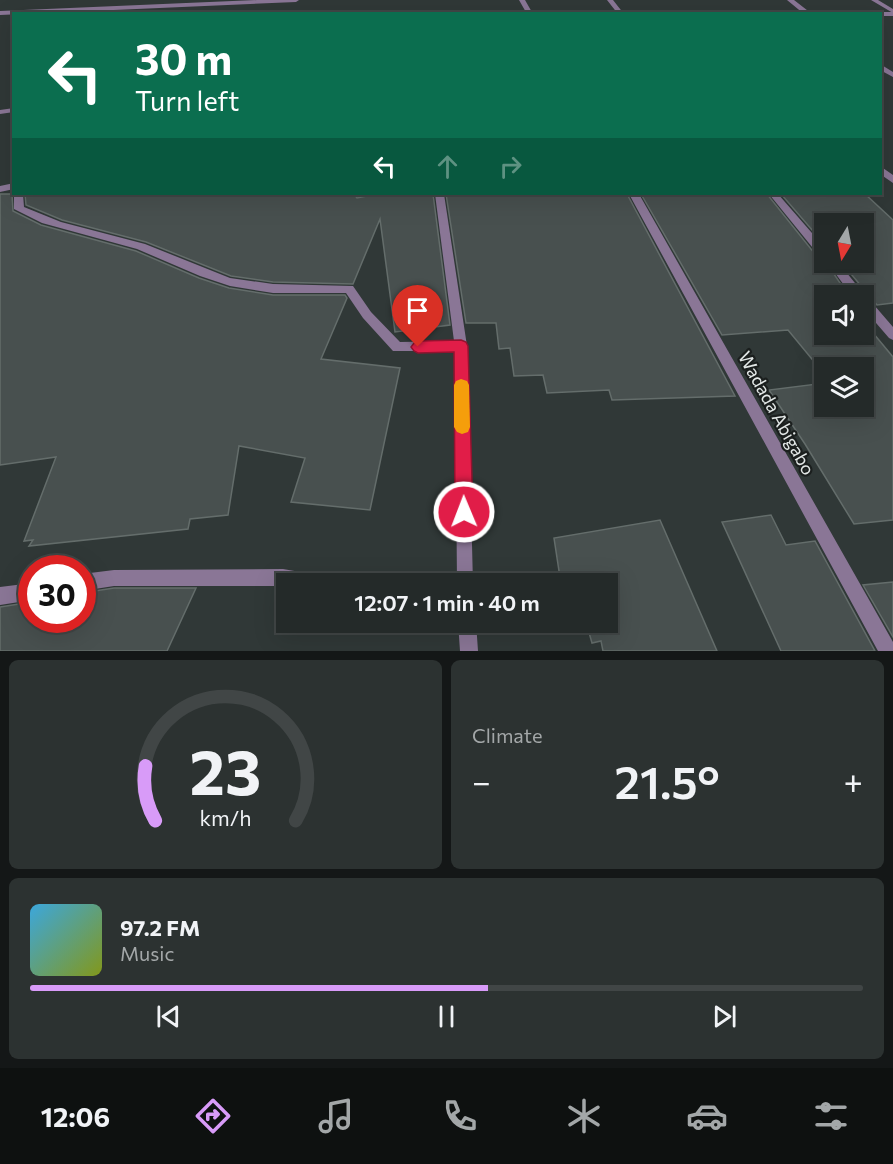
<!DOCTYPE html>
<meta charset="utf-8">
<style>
:root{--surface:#242a29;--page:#2c3231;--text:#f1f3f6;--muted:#a3a7a8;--line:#414646;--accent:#d89bf8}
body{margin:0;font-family:Commissioner,sans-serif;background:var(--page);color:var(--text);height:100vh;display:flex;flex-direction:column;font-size:22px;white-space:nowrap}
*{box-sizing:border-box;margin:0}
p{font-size:20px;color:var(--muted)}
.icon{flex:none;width:33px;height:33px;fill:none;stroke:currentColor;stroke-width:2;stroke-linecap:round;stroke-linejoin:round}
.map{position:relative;height:651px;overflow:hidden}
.panel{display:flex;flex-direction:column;gap:9px;padding:9px;background:#141717;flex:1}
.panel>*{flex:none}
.top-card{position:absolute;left:12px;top:12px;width:870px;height:183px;border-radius:0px;box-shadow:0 6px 24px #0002,0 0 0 2px var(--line);background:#0b6e4f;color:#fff;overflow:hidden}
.needle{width:39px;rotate:190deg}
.fabs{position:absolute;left:814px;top:213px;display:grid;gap:12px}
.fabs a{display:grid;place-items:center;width:60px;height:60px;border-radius:0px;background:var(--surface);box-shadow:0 6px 24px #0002,0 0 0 2px var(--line);font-size:30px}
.speed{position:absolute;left:18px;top:555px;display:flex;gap:12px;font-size:30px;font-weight:700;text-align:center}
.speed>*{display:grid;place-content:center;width:78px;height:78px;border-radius:50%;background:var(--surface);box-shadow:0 6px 24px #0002,0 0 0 2px var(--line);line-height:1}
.speed .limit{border:9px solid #d22;background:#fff;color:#111}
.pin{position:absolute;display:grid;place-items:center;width:51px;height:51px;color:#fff;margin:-62px -26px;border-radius:50% 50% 50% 0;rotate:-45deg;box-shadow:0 0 6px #0007}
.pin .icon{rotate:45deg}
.me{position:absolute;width:66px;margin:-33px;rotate:359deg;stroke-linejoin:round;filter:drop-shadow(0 0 4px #0008)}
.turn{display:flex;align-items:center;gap:21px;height:126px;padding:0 24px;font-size:27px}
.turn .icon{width:78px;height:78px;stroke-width:2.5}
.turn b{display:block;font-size:42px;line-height:51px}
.lanes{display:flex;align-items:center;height:57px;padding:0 24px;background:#0003;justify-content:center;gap:30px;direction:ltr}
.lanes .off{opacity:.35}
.big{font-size:45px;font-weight:600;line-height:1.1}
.panel .tile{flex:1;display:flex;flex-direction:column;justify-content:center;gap:9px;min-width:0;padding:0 21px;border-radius:9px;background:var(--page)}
.panel .dial{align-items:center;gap:0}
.dial svg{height:156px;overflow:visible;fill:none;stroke:var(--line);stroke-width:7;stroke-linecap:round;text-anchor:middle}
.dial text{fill:var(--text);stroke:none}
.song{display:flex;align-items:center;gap:18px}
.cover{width:72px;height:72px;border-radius:9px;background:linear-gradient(135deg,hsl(200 70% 55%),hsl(70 70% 35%))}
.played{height:6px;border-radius:3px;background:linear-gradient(90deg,var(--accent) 55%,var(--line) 55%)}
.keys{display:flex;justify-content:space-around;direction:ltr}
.heat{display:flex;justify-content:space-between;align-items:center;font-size:33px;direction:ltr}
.panel .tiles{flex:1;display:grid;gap:9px;grid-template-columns:1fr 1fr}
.tile:last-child{grid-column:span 2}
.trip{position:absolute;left:276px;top:573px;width:342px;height:60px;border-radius:0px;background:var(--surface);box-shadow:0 6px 24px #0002,0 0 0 2px var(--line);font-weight:600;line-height:60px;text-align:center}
.dock{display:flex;height:96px;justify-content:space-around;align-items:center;background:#0e1110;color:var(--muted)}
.dock .icon{width:42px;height:42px}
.dock .active{color:var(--accent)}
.dock b{font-size:27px;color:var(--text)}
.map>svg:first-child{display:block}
.building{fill:#48504f;stroke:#646d6b;stroke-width:1.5}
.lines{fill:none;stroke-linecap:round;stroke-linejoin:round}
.minor{fill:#8a7696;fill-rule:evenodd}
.tertiary{fill:#8a7696;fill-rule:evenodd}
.route{fill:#e11d48;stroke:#92132f;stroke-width:1.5}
.slow{fill:#f59e0b}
.labels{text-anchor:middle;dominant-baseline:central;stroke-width:4.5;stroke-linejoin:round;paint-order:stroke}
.street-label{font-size:18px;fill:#e3e8e7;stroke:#1b1f1e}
</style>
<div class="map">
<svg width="893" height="651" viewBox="0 0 893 651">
<rect width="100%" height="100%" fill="#303837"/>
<path class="building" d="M0 194H12L13 211 41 225 136 251 199 278 229 288 273 295H345L347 298 321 359 400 368 370 510 291 502 305 458 239 446 228 515 190 519 188 529 29 546 33 540 24 541 56 457 0 465Z
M25 194H354L357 198 377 194H433L450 325 395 332 380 219 353 284 273 282 231 276 146 242 62 220 26 205Z
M446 194H627L735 396 612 400 609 390 547 393 543 375 514 376 510 348 499 349 496 323H466Z
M641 194H767L819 259 825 261 849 296H825V334H864V322L893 357V520L854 524 805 444 769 390 825 383V406H864V368H825V375L788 330 722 335Z
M781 194H865L893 220V303L877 305 841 262H864V224H825V245Z
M771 515 786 545 815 541 875 651H781L722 522Z
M660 520 717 651H603L601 641 592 643 586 622H608V584H561L554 538Z
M893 582V637L863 585Z
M114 588H196L167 651H0V607L32 602V620H82V593Z"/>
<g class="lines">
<path class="minor" d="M257 0H299L296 2 0 15V11Z
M519 0H525L533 14H527Z
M607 0H613L624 14H618Z
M787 0H794L812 14H804Z
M871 0H878L893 9V13Z
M880 64 893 72V77L880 70Z
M880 166 893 175V183L880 174Z
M14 183V189L0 192V186Z
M14 194H23L24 207 61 222 145 244 230 278 273 284 353 286 371 312 400 342 454 341 435 194H444L467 346 473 584H457L455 351H393L363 318 346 293H273L230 286 200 276 137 249 42 223 14 209Z
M629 194H639L893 642V651H878Z
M769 194H778L825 248V259L821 258Z
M827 262H838L863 293 865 296 864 297 868 298 893 327V340L889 338 864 309V296H852Z
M283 569 323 576 329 578 331 584H286V586H114L82 591V574L114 570Z
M32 583V600L0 605V587Z
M458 622H476L478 651H460Z"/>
<path class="tertiary" d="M880 12H893V16H880V14H877Z
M14 108V112L0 114V110Z"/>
</g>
<path class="route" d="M461 340 466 342 468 346 473 512 470 519 464 521 457 519 455 512 454 352 418 353 414 351 411 347 414 343 418 341Z"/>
<path class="slow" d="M461 379 467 381 469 385 470 427 468 432 462 434 457 432 454 427V385L456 381Z"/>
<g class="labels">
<g class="street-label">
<text transform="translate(777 413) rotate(61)">Wadada Abigabo</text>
</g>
</g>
</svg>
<div class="fabs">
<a><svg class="needle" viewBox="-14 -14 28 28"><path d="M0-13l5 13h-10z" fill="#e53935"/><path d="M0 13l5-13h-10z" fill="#a3a7a8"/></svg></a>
<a><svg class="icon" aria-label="sound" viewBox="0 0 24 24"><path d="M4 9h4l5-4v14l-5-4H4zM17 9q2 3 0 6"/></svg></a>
<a><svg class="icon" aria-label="layers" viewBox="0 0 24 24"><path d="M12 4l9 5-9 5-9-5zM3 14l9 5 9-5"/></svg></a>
</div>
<div class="speed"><div class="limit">30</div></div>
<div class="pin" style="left:418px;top:347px;background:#d93025"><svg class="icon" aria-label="arrive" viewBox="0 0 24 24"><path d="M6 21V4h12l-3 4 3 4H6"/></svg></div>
<svg class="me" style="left:464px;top:512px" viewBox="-20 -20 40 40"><circle r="17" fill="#e11d48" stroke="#fff" stroke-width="3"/><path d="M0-11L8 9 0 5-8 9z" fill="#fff"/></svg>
<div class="trip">12:07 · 1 min · 40 m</div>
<div class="top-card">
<div class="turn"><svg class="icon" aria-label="left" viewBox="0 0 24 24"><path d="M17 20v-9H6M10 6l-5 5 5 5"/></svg><div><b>30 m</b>Turn left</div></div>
<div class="lanes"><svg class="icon" aria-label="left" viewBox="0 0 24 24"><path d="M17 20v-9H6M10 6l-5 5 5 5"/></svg><svg class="icon off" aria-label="ahead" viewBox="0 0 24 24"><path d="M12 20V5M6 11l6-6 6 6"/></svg><svg class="icon off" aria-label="right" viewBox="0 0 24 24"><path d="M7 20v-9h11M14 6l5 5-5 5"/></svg></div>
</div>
</div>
<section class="panel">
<div class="tiles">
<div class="tile dial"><svg viewBox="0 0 100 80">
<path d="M14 69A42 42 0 1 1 86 69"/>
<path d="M14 69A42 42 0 0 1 9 41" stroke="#d89bf8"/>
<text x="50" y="56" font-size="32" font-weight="700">23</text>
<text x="50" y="72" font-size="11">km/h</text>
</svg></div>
<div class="tile"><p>Climate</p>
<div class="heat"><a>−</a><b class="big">21.5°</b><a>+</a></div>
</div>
<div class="tile">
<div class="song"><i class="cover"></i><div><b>97.2 FM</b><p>Music</p></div></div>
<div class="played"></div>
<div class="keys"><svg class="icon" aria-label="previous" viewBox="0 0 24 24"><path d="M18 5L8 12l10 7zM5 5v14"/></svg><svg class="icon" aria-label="pause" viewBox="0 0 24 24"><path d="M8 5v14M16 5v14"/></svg><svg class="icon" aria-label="next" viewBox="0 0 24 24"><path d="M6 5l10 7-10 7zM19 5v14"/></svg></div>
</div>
</div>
</section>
<nav class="dock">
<b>12:06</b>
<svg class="icon active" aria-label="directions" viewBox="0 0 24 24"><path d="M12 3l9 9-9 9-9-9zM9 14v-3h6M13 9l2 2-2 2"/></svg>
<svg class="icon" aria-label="music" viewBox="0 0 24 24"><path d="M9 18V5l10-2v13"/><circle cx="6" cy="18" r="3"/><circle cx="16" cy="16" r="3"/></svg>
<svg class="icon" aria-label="phone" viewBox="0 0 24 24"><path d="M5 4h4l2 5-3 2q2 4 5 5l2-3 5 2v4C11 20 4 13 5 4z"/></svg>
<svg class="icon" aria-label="climate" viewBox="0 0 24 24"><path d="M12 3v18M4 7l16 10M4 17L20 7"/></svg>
<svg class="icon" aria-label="car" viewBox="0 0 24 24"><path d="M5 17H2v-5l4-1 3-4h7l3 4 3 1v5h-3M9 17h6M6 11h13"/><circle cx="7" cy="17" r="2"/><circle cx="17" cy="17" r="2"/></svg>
<svg class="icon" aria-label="filters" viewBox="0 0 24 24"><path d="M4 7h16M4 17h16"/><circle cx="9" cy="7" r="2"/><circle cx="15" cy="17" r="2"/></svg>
</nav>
